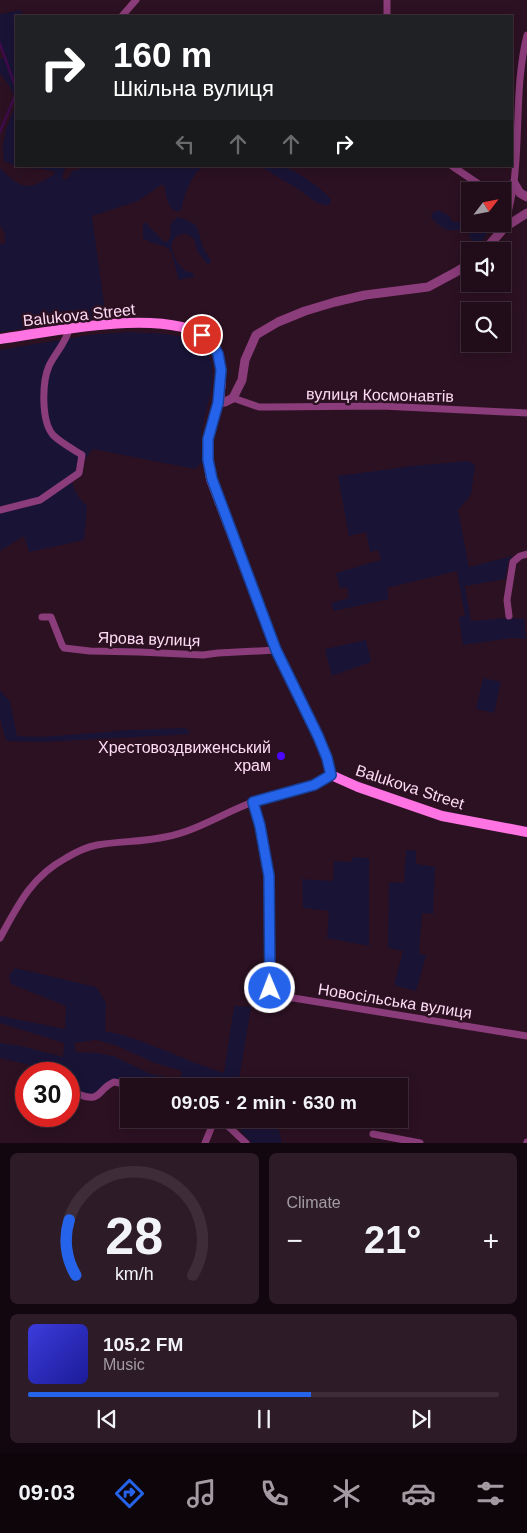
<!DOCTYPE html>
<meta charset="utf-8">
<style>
:root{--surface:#210d1a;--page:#2d1b27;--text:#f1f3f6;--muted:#a29ca2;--line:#3e2d39;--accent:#2563eb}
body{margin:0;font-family:Arial,sans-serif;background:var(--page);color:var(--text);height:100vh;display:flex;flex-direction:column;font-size:19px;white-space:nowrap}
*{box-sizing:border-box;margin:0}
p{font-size:16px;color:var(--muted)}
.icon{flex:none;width:28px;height:28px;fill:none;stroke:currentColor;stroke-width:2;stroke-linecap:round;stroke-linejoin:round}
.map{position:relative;height:1143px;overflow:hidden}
.details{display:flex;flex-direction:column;gap:10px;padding:10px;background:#12070e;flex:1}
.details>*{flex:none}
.banner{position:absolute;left:15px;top:15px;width:498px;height:152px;border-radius:0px;box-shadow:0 2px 12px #0003,0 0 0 1px var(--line);background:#202124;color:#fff;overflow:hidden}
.needle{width:32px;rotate:58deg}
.buttons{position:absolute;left:461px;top:182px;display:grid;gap:10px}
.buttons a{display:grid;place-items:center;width:50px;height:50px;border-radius:0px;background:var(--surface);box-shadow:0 2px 12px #0003,0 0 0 1px var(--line);font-size:25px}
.speed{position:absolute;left:15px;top:1062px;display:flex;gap:10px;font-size:25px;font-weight:700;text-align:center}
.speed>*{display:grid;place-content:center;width:65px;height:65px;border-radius:50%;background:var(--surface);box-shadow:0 2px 12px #0003,0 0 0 1px var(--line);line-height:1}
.speed .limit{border:8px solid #d22;background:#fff;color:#111}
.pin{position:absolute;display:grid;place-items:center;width:42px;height:42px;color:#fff;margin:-21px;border:2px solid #fff;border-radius:50%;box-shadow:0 1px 5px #0007}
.me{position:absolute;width:55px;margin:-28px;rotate:359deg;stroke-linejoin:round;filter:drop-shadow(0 0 4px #0008)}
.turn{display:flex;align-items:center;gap:18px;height:105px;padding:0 15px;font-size:22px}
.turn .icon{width:65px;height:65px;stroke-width:2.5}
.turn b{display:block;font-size:35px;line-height:42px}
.lanes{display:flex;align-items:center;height:48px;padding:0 15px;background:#0003;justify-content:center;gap:25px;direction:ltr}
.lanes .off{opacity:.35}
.big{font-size:38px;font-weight:700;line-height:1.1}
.details .card{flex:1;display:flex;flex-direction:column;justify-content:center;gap:8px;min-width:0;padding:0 18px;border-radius:8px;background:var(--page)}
.details .dial{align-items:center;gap:0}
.dial svg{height:130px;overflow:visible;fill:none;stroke:var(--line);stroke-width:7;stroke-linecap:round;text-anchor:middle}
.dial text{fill:var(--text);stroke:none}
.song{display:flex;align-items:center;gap:15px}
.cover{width:60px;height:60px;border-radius:8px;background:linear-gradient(135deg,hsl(240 70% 55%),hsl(240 70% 35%))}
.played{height:5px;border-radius:2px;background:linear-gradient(90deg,var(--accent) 60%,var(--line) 60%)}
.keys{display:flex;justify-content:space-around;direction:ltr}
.heat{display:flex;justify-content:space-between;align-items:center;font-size:28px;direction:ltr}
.details .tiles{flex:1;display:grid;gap:10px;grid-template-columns:1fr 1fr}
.card:last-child{grid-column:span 2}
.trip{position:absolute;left:120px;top:1078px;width:288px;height:50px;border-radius:0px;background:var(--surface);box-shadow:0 2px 12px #0003,0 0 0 1px var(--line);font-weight:700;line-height:50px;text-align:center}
.tabs{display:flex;height:80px;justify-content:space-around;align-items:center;background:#0d050a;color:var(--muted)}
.tabs .icon{width:35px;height:35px}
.tabs .selected{color:var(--accent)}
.tabs b{font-size:22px;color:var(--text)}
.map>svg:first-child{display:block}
.green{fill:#191436;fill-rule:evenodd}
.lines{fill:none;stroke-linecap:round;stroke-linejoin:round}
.stream{stroke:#3f0b4b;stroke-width:2.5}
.minor{stroke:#8b3c7a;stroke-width:7}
.tertiary{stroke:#8b3c7a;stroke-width:9}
.secondary{stroke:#ff73e3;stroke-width:10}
.route-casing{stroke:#184099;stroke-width:12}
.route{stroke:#2563eb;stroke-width:9}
.poi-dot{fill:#4c08ff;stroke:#2c1122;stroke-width:2}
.labels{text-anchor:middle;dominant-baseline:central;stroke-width:5;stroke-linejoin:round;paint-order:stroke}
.street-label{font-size:16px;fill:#ffdcf5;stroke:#2c1122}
.poi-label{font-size:16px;fill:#ffdcf5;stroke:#2c1122;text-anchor:end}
</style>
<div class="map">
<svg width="527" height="1143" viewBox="0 0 527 1143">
<rect width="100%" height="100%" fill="#2c1122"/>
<path class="green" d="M21 10 23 16H16V166L4 161 3 147 6 129 16 104V99L10 87 0 73V58L2 59 6 56 0 44V14Z
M18 166H66L62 178 67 180 72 171 89 166H204C190 175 185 195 181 210L176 212C167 207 166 195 164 185H161L138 201 92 216 106 319 86 320 0 332V242L3 245 5 242V234L0 225V168C25 192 28 191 56 173 45 166 30 171 18 166Z
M261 166C268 166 278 164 285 167 295 170 326 191 331 200L329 205C315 206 306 193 295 187 283 180 272 174 261 166Z
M439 210 449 216 453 222H462L467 217V213H470V224L491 225 483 240 464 256 462 254 472 242 468 232 463 229C447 233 442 229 431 217L432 213Z
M178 217C201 224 197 228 203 247 205 252 209 256 211 262L208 265C205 260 199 255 197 250 195 245 196 239 190 236 187 233 183 234 179 235 164 242 175 264 186 271 186 271 193 273 193 273L194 277 179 280C176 272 173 254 169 249 165 245 150 244 143 238V225L145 222 164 242 168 241C174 232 165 224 178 217Z
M130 332C149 334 170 332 188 339 231 354 206 400 202 431 200 441 202 452 202 462L195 469 93 449C75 472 61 481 87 506L84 540 29 552 24 536 0 551V350L89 335Z
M468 461 475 465 471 495 458 510 469 567 512 556 508 562 505 579 465 586 471 621 507 618 524 619 526 639 511 638 463 645 459 617 465 616 457 571 387 588 389 599 334 611 331 603 349 598 347 587 340 588 336 573 381 560 378 550 370 552 366 532 349 536 338 476 412 466Z
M366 640 371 662 332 676 325 649Z
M483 678 501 682 494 713 476 709Z
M0 690 10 702 17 736 42 737 130 730 186 728 190 734 44 742 6 741 0 718Z
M406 850 416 851V864L435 867 433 914 422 913 419 954 426 955 416 991 394 985 403 951 388 948 389 882 404 883Z
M352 857 369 858V946L327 938 329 911 303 908 302 879 333 881 334 861 352 862Z
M15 968 96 987 106 1003 105 1031C146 1039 184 1061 224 1073L234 1006 251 1007 239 1079 242 1086H144L119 1080C97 1093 91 1101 69 1083V1074H57L39 1067 0 1058V1043L21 1046 63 1057 64 1043 0 1023V1016L65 1029 66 1006 11 984 9 975ZM96 1040 115 1045 155 1063 182 1071 180 1080 151 1074 113 1056 96 1053 76 1052 74 1043Z
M228 1119H271L279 1131 282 1143H252L241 1132V1129Z"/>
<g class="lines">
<path class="stream" d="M0 44 16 88
M0 132 16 93"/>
<path class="minor" d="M387 0V16
M122 16 136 0
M452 166 489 191
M505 227C508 212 512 197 514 182 520 133 515 83 527 35
M233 398 259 407H270L382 406 527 413
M0 510 40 500 79 473 82 455C73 449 61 443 53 435 41 421 42 382 49 366 55 353 66 343 69 329
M509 616 507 600 513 562 520 556 527 554
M42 617H51L62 645 64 648 90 651 139 652 203 655 218 653 276 650
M253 802 260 826 269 876 270 982 272 992 281 996 527 1036
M0 938C18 905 31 877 66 858 76 852 86 847 97 845 120 841 143 842 165 837 197 831 223 813 253 802 279 792 308 791 331 775
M78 1094C102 1104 97 1089 114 1082L135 1086
M217 1119 229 1127 246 1143
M373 1134 420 1143
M205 1143 212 1126 219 1121
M527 1143V1142"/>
<path class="tertiary" d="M514 183 520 193 527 197
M484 251 505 227 527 213
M218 403 225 402 233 398 242 380 245 360 256 335 278 322 305 311 335 302 365 295 428 287 456 272 470 263"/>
<path class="secondary" d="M0 339C51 332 167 306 209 339 217 346 220 360 221 370 221 381 220 394 218 405 215 416 211 426 209 438 206 452 209 465 211 479L276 650 318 736 327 758 331 775 358 787 442 816 527 832"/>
</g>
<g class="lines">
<g class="route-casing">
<path id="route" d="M202 335 210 340 218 354 221 370 218 403 208 439V460L212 479 276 650 318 736 327 758 331 775 314 785 253 802 260 826 269 876 270 988"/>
</g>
<use href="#route" class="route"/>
</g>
<circle class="poi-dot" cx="281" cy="756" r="5"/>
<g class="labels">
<g class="street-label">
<text transform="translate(79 315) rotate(-6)">Balukova Street</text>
<text transform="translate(380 395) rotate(1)">вулиця Космонавтів</text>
<text transform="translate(149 639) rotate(2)">Ярова вулиця</text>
<text transform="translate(410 787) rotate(18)">Balukova Street</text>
<text transform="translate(395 1001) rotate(9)">Новосільська вулиця</text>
</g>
<g class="poi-label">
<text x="271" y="747">Хрестовоздвиженський<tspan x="271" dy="18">храм</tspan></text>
</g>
</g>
</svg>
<div class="buttons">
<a><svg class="needle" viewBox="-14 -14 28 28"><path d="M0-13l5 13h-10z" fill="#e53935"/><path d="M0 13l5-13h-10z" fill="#a29ca2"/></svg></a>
<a><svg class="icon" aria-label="sound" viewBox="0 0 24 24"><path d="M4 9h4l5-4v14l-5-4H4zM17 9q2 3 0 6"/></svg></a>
<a><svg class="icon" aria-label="search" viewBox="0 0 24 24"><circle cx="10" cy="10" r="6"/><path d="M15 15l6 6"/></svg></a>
</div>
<div class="speed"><div class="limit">30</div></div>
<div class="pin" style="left:202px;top:335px;background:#d93025"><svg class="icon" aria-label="arrive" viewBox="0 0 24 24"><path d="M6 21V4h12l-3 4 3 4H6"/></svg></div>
<svg class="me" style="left:270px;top:988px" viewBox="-20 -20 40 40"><circle r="17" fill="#2563eb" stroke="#fff" stroke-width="3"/><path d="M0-11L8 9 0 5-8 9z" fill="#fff"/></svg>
<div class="trip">09:05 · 2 min · 630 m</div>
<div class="banner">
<div class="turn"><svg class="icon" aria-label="right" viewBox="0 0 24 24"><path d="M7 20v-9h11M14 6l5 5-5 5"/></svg><div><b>160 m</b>Шкільна вулиця</div></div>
<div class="lanes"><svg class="icon off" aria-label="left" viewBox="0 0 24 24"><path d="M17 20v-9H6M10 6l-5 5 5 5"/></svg><svg class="icon off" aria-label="ahead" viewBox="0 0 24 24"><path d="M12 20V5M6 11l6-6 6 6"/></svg><svg class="icon off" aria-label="ahead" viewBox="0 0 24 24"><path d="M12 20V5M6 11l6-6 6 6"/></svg><svg class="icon" aria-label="right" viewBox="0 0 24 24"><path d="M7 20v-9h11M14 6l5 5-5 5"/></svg></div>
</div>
</div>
<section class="details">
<div class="tiles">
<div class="card dial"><svg viewBox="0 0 100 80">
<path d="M14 69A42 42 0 1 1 86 69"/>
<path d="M14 69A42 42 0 0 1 10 35" stroke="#2563eb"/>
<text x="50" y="56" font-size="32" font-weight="700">28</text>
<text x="50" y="72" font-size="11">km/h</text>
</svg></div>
<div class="card"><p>Climate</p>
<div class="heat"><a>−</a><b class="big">21°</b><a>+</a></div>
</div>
<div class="card">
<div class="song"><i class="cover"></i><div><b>105.2 FM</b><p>Music</p></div></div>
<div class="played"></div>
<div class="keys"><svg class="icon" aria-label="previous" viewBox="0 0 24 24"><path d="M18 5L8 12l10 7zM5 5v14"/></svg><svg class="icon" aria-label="pause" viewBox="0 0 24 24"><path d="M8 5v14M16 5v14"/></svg><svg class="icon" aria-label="next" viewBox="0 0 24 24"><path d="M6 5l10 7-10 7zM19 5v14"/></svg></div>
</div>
</div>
</section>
<nav class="tabs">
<b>09:03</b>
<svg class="icon selected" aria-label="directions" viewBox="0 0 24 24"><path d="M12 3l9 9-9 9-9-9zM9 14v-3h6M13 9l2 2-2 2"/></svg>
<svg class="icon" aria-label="music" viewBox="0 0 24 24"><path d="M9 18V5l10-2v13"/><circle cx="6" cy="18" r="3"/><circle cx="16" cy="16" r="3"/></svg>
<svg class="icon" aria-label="phone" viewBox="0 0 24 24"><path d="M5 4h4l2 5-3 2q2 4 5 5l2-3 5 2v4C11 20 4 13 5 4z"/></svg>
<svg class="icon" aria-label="climate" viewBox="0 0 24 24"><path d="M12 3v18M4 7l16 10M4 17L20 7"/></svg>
<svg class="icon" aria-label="car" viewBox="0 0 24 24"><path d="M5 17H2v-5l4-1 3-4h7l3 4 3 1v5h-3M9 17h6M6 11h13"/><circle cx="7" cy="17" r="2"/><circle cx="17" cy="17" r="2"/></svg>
<svg class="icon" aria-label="filters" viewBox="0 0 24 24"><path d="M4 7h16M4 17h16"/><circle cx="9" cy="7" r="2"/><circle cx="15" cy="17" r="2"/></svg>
</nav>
